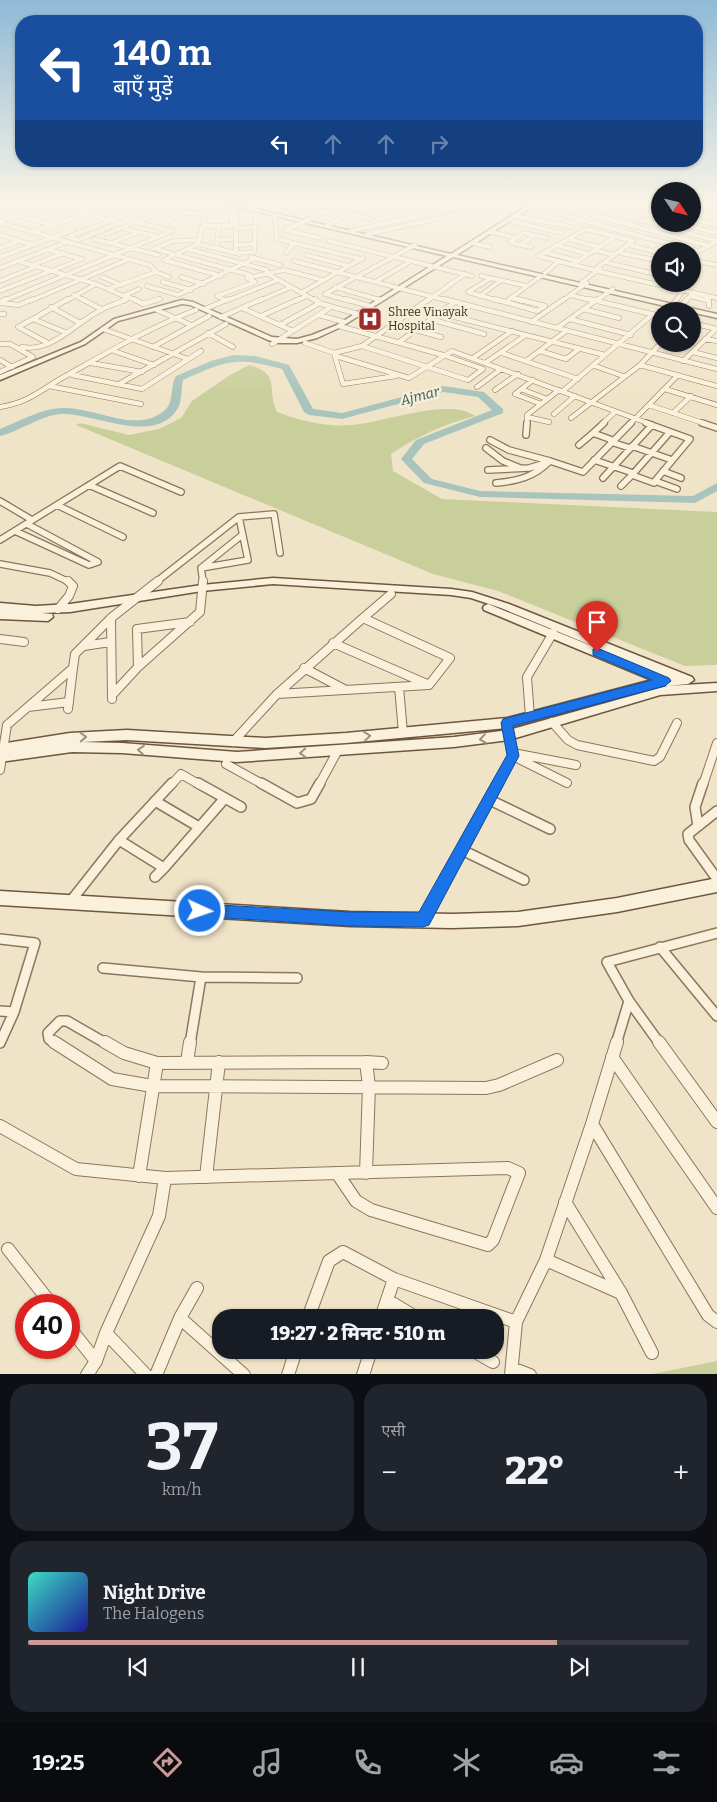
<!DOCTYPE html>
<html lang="hi">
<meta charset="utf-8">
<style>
:root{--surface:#171b24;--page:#20242c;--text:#f1f3f6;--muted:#9ea1a6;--line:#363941;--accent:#cc999b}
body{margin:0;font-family:Bitter,"Noto Sans Devanagari",serif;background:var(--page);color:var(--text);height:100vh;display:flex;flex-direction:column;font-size:19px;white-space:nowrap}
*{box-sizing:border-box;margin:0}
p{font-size:16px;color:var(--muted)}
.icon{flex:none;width:28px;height:28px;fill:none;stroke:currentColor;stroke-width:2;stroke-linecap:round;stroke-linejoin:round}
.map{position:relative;height:1374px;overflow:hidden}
.side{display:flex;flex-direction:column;gap:10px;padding:10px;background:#0d0f14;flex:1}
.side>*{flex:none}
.banner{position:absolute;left:15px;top:15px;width:688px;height:152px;border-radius:20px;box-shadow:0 1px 4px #0004;background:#1a4fa0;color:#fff;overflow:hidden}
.needle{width:32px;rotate:125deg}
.buttons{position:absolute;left:651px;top:182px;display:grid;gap:10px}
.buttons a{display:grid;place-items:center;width:50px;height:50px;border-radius:50%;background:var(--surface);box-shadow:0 1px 4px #0004;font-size:25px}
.speed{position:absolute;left:15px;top:1294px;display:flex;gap:10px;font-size:25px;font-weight:700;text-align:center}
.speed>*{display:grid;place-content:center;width:65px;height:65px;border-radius:50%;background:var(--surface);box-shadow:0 1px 4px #0004;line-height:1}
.speed .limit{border:8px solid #d22;background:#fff;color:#111}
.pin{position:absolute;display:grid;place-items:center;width:42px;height:42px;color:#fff;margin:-51px -21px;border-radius:50% 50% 50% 0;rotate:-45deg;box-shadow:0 0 5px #0007}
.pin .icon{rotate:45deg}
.me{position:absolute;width:55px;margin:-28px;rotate:93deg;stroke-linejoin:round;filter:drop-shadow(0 0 4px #0008)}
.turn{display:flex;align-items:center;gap:18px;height:105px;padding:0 15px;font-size:22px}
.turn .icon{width:65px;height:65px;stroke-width:2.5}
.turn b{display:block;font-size:35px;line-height:42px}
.lanes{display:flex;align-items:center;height:48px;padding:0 15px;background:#0003;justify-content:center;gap:25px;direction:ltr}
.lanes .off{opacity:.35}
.big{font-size:38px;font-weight:800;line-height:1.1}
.side .card{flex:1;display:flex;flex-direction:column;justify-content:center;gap:8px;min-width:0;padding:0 18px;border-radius:20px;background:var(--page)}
.side .dial{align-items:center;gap:0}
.dial b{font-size:65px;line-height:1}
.song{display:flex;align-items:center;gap:15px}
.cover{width:60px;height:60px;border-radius:8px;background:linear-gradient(135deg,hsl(170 70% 55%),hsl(240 70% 35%))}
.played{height:5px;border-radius:2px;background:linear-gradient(90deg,var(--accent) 80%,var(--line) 80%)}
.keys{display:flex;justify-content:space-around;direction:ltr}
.heat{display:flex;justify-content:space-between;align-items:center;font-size:28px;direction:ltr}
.side .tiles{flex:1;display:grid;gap:10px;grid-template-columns:1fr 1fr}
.card:last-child{grid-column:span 2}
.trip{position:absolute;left:212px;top:1309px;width:292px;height:50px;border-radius:20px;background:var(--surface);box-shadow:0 1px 4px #0004;font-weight:800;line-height:50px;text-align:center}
.tab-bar{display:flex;height:80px;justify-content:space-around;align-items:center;background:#090b0e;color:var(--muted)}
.tab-bar .icon{width:35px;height:35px}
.tab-bar .selected{color:var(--accent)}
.tab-bar b{font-size:22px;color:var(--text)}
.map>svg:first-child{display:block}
.green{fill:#c9cf9b}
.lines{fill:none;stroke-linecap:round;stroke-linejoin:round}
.river{fill:#a9c4bc;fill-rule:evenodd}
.street-far5-casing{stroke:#8d765c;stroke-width:5}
.street-far4-casing{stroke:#8d765c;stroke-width:5.5}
.street-far3-casing{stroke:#8d765c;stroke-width:8}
.street-far2-casing{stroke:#8d765c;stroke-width:10}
.street-far1-casing{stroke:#8d765c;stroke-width:12}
.street-casing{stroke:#8d765c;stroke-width:14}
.secondary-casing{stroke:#6f573f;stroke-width:3}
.street-far5{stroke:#faf1dc;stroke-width:4}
.street-far4{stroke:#faf1dc;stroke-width:4.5}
.street-far3{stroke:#faf1dc;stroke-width:5.5}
.street-far2{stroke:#faf1dc;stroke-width:8}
.street-far1{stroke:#faf1dc;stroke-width:9}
.street{stroke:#faf1dc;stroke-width:12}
.secondary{fill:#faf1dc;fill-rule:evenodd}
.oneway{stroke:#9c907e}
.route{fill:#1a73e8;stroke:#114b97}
.labels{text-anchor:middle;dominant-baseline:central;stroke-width:5;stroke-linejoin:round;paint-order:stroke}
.far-poi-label{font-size:12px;fill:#3d2e20;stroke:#f7eed8;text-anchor:start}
.far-water-label{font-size:14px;font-style:italic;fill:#2f5d5a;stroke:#f7eed8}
</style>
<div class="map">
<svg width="717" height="1375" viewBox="0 0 717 1375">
<rect width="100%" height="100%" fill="#f0e4c8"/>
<path class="green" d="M249 365C282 373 266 390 277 412 301 421 327 427 352 425 383 423 449 397 475 416 444 424 418 436 391 454L393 471 442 499 717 512V665L685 666 498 591 433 574 76 425 80 423 129 435 159 429 181 418 192 401 230 375Z
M717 1361V1374H652Z"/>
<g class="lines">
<path class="river" d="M233 355 255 356 289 365 313 409 342 413 443 386 484 392 503 409V413L424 444 412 459 432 479 480 491 693 496 717 483V491L695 503 480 497 424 483 401 459 416 440 492 410 478 397 443 392 342 419 309 415 304 412 282 369C237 356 225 361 183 380 181 388 182 398 179 406 158 448 93 412 61 414 39 416 21 431 0 436V429C20 421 40 409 62 408 95 406 138 436 166 409 174 401 170 386 176 376L211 361Z"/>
<g class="street-far5-casing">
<path id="street-far5" d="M46 203 112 221
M208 203 198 244 164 260 221 276
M291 203 327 212
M412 203 429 207
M441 203 450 205
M602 203 660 218
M633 203 656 209
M341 205 385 215
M692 205 717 211
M179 206 207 205
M531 206 647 238
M593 207 717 241 699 251 648 238
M252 208 263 203
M331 210 371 219
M363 210 376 203
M547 210 559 206 709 246
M77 212 100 203
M206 212 232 211
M236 212V253L254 252 256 211
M0 213 19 206
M643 213 660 207
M697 213 717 218
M380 214 401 203
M17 215 51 225
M94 216 128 203
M275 216 277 239 361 259
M516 216 571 227
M692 216 717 205
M692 219 717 225
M33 220 67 209
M168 220 185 213H206
M0 221 51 205
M136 222 172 231
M513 222 561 233
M0 223 150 265 156 272 169 277
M681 224 717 233
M328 225 349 214
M112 226 78 240 68 237 153 204
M206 226H232V206
M219 226 216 248H220
M122 228 158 237
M239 228 255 227
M586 229 633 241 594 270 538 256Z
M285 230 320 238
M286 230 344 203
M351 231 476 203
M33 232 85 214
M491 232 516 238
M106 234 184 203
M368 234 507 203
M0 235 33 245
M94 239 158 255
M568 239 599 247
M217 240 232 239
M176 241 199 240
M329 241 472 276
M112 243 139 232
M472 243 490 247
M198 244 240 254
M237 245 255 244
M520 245 510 242 524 233 535 235
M557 245 588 254
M632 246 657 252
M531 247 520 245 535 235 547 238
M0 248 19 241
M154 249 173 241
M188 249 267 270
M49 250 82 259
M159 250 250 275
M594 250 614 255
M654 251 660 247 672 248
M544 252 578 261
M286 253 294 243
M621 253 660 261
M306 255 349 266
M0 257 73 230
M251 257 280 265
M692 260 717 265
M18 261 96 284 128 298 124 301
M294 261 449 301
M608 263 660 275
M572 265 616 236
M31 266 63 253
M0 268 67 242
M597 271 717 298
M266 273 316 301
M545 273 559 261
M481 276 527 286
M102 277 121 285
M181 277 204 284
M247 278 284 270 323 280
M692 279 698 261
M0 281 35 267
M163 282 191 290
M375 282 411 261
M582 282 600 269
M147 286 178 295 255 258
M335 287 380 300
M108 289 156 272
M0 291 82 259
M468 292 499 301
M468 292 491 278
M301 293 363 258
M325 294 415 245
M325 294 350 301
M74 295 85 301
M570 295 594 301
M480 296 500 281
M511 298 522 301
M226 300 217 296 255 282 247 278
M508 300 541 276
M3 301 172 231
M30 301 127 260
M66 301 96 284
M136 301 125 295 139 289
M155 301 160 299
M226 301 278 280
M259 301 291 287
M296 301 307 296
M427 301 465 274
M562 301 587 283
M596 301 613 289
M676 301 683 290
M686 301 690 296 709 301"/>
</g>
<g class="street-far4-casing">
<path id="street-far4" d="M82 299 101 309
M134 299 143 304 159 299
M314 299 322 304 358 314
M345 299 370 306
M378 299 380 300
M429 299 362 346 334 353 336 356 409 378 452 351 650 424
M444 299 717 369
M495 299 537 311 545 306 517 299
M589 299 660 316
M706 299 709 300V306
M0 302 6 299
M0 303 19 305 33 299
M674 303 677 299
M682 305 687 299
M51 307 80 323
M242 308 293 331
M205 309 229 299
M583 309 619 318
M157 310 191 325
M439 313 605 355
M0 314H4
M319 315 344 322
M261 316 299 299
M221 317 262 299
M33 319 18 327 48 343
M430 319 484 334
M570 319 631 335
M531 322 564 299
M692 323 717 329
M280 325 320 303
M339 326 443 355 483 369 468 380 362 346
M557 328 598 299
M103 329 188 359
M416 330 441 337
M67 333 33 319 68 299
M208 333 233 347
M705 339 717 341
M399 342 455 302
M305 343 334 353 343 384 396 376
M0 344H10L33 357 0 372
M272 344 331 307
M22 347C52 353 76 322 101 310 109 305 118 304 126 299
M153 347 209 316
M114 351 154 365
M540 351 566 359 579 349
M693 352 717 358
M502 353 578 379
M473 358 512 331
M0 360 12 367
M526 361 566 331
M683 361 716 329
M91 363 142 372
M485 363 526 335
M640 365 717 386
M595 366 623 376
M72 375 142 389 201 351
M533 380 515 394 541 404
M119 384 226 324
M49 386 141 404
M477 387 501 369
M521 389 547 399
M665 389 717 405
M495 390 518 374
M563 391 653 314
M649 405 706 424
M0 407C29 402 38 392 62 378 105 354 150 327 196 310
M673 413 691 396
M554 414 575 396
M527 417 549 422
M571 418 640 365 660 344
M527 424V415L559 390
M602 424 615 412
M630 424 678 375"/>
</g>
<g class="street-far3-casing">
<path id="street-far3" d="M604 423 593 433 612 440
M646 423 690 439 655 481 677 489
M702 423 717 428
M526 435 527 423
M490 440 509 450 550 461
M611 442 630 448
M579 445 593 433
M632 446 672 460
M486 448 503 461 520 468
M594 460 633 473
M488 470 529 468 549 462
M663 471 681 478
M632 475 670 432
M603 478 652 425
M496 483C518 481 534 477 550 461L583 472 631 423
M89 485 153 513
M621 486 632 475 654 483 655 481
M0 501 32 520
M57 505 123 537
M239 517 248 560 201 568 242 535
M15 531 89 565 98 562 27 524
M0 540 120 466 181 492
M0 564 50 573 69 582
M201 568 203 582
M156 582 239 517 274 514 280 553"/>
</g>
<g class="street-far2-casing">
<path id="street-far2" d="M58 609 69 596 73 586 68 581
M111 618 112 699
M363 618 391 594
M363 618 450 658 429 685 277 694Z
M0 639 24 642
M333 643 427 684
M84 646 110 642
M138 667 137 629 190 622
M73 668 75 654 111 618 158 581
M304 668 344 689
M399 687 403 733
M114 693 138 667 200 612 203 581
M28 707 69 702
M530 717 527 677 553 633
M552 722 568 740 577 745 654 761 660 757 677 723
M233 742 277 694
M513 753 576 765
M513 756 567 783
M226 764 264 785
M0 770 7 725 73 668 68 709
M171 785 181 774 200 785
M319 785 337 752
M497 785 513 756 507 723
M703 785 717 743"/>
</g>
<g class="street-far1-casing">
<path id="street-far1" d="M198 783 241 807
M261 783 297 803 311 799 320 783
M490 800 550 829
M155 801 199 827
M717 811 688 834 689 840 717 879
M698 826 695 807 703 783
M119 840 164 868 225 798
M462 850 524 880
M155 877 164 868
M70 902 119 840 172 783
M423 919 498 783
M0 939 35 943 14 1012 0 1043
M660 947 717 1016
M103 968 201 977
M0 1011 14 1012
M56 1044 49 1039 48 1033 60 1021H67L107 1044
M190 1044 201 977 297 978
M616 1044 629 1001
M660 1044 629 1001 607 962 717 933"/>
</g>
<g class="street-casing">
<path id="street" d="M54 1042 112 1079 152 1086 486 1088 499 1085 557 1060
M105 1042 124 1053 157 1063 366 1062
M659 1042 717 1122
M612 1057 717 1208
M187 1062 190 1042
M592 1124 708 1315 717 1322
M0 1126 76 1169 165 1178 508 1168 519 1173 493 1240 488 1245 371 1210 356 1201 337 1173
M366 1173 369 1086 366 1062 382 1063
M139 1176 157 1063
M206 1177 219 1062
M8 1249 52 1305
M546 1260 621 1293 565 1202
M621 1293 652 1353
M387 1300 417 1318
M180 1318 197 1288
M308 1318 329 1261 343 1252 394 1279 516 1322
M381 1318 394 1279
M69 1327 96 1361
M106 1333 146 1375
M472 1350 493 1362
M512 1368 530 1375
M87 1375 96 1361 106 1333 159 1216 165 1178
M156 1375 180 1318 244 1375
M288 1375 296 1350
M363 1375 371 1350
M511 1375 516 1322 546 1260 592 1124 617 1042"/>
</g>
<g class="secondary-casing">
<path id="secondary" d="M220 203H230L451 254 532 203H538L457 255 717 314V318L453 257 341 327 317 338 297 343H279L268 340 190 305 182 304 118 321 85 344 0 380V375L81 342 114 319 182 300 193 302 272 337 297 339 312 335 337 325 447 256Z
M273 578 451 589 472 592 509 604 692 677 694 680 688 684 667 686 717 683V691L660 695 509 740 454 747 237 762 122 753 72 752 0 762V744L70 733 127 730 265 738 346 733 507 718 652 680 484 610 483 608 484 606 488 604 668 677 501 608 471 598 451 595 273 584 202 591 70 612 42 613 52 614 53 617 48 621 0 619V611L21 612 0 611V603L36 606 70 604 202 585ZM664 685 667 686 509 730 454 737 237 752 122 743 82 742 127 740 265 748 346 743 507 728Z
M717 878V892L617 912 518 926 452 928 350 926 0 905V891L350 912 452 914 518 912 617 898Z"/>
</g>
<use href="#street-far5" class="street-far5"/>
<use href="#street-far4" class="street-far4"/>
<use href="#street-far3" class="street-far3"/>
<use href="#street-far2" class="street-far2"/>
<use href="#street-far1" class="street-far1"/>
<use href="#street" class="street"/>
<use href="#secondary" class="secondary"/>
</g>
<defs><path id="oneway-chevron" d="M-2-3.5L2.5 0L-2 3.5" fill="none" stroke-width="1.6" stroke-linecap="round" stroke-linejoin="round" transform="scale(1.25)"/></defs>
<g class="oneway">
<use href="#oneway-chevron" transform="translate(367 736) rotate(-6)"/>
<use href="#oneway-chevron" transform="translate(83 737) rotate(-2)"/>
<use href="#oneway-chevron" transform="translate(483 739) rotate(173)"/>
<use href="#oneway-chevron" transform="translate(141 750) rotate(-176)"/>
<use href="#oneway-chevron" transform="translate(303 753) rotate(177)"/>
</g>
<linearGradient id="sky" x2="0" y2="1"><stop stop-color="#8fbad6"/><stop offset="0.51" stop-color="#f8f3e6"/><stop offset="1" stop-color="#f8f3e6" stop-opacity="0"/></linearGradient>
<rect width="717" height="396" fill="url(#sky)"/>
<path class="route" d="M597 648 669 678 671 681 665 686 513 726 519 756 429 925 423 927 350 926 195 916 193 911 195 906 200 904 350 912H419L507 755 501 723 503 719 652 680 593 655V649Z"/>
<defs>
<g id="hospital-square" transform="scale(1.25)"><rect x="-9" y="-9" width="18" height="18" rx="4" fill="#9e2a2b" stroke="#f7eed8"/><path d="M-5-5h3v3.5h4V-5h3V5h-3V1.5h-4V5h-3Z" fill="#fff"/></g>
</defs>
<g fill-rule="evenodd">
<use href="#hospital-square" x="370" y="319"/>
</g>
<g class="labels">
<g class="far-poi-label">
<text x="388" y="312">Shree Vinayak<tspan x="388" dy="14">Hospital</tspan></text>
</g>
<g class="far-water-label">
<text transform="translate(420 396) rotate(-14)">Ajmar</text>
</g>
</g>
</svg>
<div class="buttons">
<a><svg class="needle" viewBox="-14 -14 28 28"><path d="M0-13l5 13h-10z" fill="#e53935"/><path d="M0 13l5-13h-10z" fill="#9ea1a6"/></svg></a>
<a><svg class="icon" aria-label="sound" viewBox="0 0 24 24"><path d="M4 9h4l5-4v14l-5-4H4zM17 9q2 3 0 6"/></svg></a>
<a><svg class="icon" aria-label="search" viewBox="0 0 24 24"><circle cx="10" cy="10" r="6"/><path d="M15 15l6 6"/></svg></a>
</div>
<div class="speed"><div class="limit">40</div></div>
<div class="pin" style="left:597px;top:652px;background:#d93025"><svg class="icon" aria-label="arrive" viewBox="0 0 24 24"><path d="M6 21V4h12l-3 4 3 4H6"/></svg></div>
<svg class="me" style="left:200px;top:911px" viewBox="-20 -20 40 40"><circle r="17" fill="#1a73e8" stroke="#fff" stroke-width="3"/><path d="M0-11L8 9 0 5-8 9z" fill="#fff"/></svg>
<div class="trip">19:27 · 2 मिनट · 510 m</div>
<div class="banner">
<div class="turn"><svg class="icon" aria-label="left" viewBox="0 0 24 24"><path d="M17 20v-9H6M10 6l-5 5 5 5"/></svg><div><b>140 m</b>बाएँ मुड़ें</div></div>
<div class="lanes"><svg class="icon" aria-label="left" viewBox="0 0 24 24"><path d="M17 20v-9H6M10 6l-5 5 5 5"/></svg><svg class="icon off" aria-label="ahead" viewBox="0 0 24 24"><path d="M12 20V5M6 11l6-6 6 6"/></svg><svg class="icon off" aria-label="ahead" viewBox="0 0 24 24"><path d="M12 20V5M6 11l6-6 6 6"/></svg><svg class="icon off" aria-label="right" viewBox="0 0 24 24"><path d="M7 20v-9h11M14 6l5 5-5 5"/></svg></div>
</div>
</div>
<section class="side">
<div class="tiles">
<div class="card dial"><b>37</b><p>km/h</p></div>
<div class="card"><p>एसी</p>
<div class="heat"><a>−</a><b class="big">22°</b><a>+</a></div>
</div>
<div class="card">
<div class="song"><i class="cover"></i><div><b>Night Drive</b><p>The Halogens</p></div></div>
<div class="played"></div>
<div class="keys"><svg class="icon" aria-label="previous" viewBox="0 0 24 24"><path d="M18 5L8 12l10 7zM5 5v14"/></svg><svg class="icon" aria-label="pause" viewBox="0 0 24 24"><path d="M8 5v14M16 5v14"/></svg><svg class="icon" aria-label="next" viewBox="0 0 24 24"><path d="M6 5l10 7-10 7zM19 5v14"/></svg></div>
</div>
</div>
</section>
<nav class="tab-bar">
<b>19:25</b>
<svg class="icon selected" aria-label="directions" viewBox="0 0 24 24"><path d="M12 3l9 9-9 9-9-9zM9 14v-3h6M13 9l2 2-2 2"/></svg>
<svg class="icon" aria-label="music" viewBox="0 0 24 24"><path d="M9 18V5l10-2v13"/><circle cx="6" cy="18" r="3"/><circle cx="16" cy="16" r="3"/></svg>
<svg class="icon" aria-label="phone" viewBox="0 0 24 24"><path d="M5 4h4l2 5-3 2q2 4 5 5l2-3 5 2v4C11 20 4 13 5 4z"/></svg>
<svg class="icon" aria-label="climate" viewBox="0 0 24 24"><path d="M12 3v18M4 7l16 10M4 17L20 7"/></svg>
<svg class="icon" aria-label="car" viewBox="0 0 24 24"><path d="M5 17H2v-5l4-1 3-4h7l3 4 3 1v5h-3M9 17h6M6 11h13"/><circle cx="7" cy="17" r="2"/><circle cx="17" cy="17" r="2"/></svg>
<svg class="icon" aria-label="filters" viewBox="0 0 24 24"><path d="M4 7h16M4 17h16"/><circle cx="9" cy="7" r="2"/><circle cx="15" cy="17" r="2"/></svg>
</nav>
